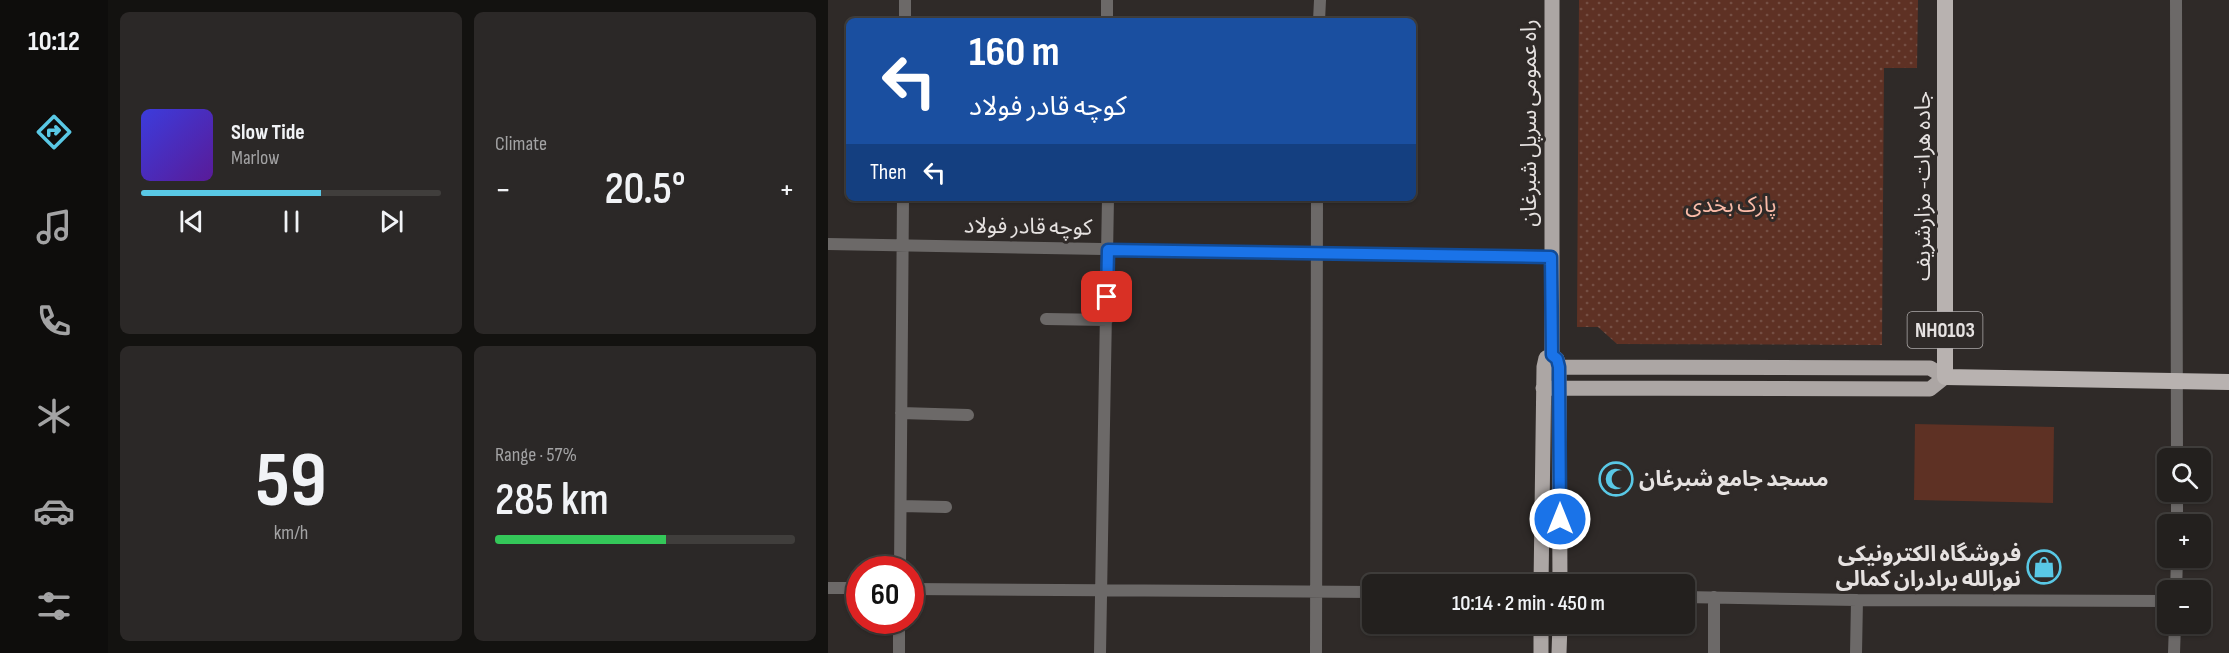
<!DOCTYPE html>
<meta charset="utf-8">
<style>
:root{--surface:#23201e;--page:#2b2827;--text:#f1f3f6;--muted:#a3a3a4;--line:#403e3c;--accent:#59c8e5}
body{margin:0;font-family:"Sofia Sans Condensed","Noto Sans Arabic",sans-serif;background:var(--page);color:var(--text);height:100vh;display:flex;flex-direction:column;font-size:22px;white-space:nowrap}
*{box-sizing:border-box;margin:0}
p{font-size:20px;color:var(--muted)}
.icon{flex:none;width:33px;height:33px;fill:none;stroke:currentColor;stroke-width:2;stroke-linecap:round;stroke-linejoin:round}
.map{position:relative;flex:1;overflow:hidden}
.side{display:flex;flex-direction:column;gap:12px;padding:12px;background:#131210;width:720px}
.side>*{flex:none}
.banner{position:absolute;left:18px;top:18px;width:570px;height:183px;border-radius:9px;box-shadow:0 2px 4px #0004,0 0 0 2px var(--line);background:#1a4fa0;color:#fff;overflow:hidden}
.buttons{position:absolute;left:1329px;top:448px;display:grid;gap:12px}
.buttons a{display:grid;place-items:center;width:54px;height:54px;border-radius:9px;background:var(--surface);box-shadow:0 2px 4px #0004,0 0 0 2px var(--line);font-size:30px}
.speed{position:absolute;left:18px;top:556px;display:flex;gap:12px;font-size:30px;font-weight:700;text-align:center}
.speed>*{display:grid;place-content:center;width:78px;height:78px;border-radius:50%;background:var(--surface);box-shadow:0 2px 4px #0004,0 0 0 2px var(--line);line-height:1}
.speed .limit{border:9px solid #d22;background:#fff;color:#111}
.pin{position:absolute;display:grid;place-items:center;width:51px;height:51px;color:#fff;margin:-26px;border-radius:12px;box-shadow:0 3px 9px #0006}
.me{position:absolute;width:66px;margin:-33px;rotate:0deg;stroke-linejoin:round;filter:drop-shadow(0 0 4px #0008)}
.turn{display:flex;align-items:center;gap:21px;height:126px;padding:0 24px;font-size:27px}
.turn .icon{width:78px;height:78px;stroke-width:2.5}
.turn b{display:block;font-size:42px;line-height:51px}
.then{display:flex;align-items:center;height:57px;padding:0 24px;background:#0003;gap:12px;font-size:22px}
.big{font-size:45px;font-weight:600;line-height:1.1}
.side .tile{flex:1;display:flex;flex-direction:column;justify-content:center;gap:9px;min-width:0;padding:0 21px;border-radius:9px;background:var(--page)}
.side .dial{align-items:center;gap:0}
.dial b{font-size:78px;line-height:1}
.song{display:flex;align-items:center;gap:18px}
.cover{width:72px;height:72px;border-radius:9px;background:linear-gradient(135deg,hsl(240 70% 55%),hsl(270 70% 35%))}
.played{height:6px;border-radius:3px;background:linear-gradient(90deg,var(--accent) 60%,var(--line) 60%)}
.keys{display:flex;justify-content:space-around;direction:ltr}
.heat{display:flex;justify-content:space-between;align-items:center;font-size:33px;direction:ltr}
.charge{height:9px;border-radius:4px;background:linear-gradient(90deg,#34c759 57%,var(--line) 0)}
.side .tiles{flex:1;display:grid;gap:12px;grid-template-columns:repeat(2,1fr)}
.trip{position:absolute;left:534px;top:574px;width:333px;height:60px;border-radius:9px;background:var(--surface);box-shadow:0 2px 4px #0004,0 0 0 2px var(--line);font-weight:600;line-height:60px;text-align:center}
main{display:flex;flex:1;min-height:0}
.tab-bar{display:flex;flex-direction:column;width:108px;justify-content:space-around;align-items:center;background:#0e0d0c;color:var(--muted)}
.tab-bar .icon{width:42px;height:42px}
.tab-bar .selected{color:var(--accent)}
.tab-bar b{font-size:27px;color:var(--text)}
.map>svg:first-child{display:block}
.grass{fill:url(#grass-dots)}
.garden{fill:#5e3124}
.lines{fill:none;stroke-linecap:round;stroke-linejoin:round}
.minor{stroke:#6c6968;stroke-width:12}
.primary{stroke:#aca6a4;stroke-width:15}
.trunk{stroke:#b8b2b0;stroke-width:16}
.route-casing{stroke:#114b97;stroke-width:15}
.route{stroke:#1a73e8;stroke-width:10}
.labels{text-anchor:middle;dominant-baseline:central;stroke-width:6;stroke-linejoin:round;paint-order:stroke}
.shield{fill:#2f2a28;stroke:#afabaa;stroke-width:1.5}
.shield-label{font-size:21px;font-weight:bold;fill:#e6e2e1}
.street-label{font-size:22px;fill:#e6e2e1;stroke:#2f2a28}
.park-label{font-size:22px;fill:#fabba8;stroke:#2f2a28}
.poi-label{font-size:22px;font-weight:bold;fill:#e6e2e1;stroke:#2f2a28;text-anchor:start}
</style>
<main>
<nav class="tab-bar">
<b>10:12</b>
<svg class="icon selected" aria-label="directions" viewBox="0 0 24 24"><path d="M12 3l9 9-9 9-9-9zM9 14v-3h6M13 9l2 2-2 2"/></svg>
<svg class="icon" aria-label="music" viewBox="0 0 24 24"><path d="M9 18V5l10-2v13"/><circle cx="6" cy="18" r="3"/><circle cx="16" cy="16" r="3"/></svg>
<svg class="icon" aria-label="phone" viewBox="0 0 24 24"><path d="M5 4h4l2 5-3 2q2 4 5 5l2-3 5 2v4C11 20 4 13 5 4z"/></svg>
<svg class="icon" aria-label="climate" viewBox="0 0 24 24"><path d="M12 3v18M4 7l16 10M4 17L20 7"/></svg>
<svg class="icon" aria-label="car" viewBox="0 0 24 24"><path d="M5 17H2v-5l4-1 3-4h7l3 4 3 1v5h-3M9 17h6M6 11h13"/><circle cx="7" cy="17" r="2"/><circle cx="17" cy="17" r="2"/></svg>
<svg class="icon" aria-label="filters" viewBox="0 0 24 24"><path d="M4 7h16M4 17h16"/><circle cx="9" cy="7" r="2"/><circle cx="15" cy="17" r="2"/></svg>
</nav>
<section class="side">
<div class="tiles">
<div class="tile">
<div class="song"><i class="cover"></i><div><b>Slow Tide</b><p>Marlow</p></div></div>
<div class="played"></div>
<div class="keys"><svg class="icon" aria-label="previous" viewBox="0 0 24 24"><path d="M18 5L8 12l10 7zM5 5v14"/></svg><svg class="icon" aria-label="pause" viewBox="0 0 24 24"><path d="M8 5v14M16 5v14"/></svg><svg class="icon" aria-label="next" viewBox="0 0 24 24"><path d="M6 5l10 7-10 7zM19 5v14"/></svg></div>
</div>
<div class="tile"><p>Climate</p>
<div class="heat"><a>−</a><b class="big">20.5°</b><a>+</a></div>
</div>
<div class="tile dial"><b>59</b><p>km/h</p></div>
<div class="tile"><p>Range · 57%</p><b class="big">285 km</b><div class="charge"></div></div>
</div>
</section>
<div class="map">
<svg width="1401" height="653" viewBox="0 0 1401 653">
<defs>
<pattern id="grass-dots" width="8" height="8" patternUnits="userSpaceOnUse" patternTransform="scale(1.5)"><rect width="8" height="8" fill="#5e3124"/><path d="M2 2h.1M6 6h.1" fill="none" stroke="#754f44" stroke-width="1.8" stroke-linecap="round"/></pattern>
</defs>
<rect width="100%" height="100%" fill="#2f2a28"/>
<path class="grass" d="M751 0H1090L1089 68H1056L1054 345 789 344 770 327H749Z"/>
<path class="garden" d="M1087 424 1226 427 1225 503 1086 500Z"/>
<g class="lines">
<path class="minor" d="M279 0V21
M1348 0 1349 459
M77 21V0
M491 21 492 0
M0 244 723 257
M218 319 279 320
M73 413 140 415
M73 506 118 507
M1349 525V492
M72 570 75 198
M0 588H32
M82 589 544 592
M1348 591 1349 558
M856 597 1029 600 1340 601
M71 653V621
M272 653 280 198
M488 653 489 198
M886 653V597
M1028 653 1029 600
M1346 653 1347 624"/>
<path class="primary" d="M724 0V355L729 359 731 367 732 585
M715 388 1102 389 1117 377 1102 368 731 367
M713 585 716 367 718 358 724 355
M713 653V624
M731 653 732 624"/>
<path class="trunk" d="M1117 0V377L1401 382"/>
</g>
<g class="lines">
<g class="route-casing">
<path id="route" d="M279 297 280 250 723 257 724 355 729 359 731 367 732 519"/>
</g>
<use href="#route" class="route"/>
</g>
<defs>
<g id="mosque-ring" transform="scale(1.725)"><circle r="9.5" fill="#2f2a28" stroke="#59c8e5" stroke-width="1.5"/><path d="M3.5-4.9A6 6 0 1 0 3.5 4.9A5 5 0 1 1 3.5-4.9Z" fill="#59c8e5"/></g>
<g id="shop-ring" transform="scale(1.725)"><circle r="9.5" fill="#2f2a28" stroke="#59c8e5" stroke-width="1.5"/><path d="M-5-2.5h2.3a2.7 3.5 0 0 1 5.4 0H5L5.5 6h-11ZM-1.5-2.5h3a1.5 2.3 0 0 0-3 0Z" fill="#59c8e5"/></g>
</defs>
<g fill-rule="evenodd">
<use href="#mosque-ring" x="788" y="479"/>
<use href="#shop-ring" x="1216" y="567"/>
</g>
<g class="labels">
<rect class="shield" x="1079.5" y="312" width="75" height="36" rx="4.5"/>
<g class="shield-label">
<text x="1117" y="330">NH0103</text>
</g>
<g class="street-label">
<text transform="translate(701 123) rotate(-90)">راه عمومی سرپل شبرغان</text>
<text transform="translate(1095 186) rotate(-90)">جاده هرات- مزارشریف</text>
<text transform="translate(200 227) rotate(1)">کوچه قادر فولاد</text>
</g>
<g class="park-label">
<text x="903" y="205">پارک بخدی</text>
</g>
<g class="poi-label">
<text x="811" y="479">مسجد جامع شبرغان</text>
<text x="1193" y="554" text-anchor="end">فروشگاه الکترونیکی<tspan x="1193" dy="25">نورالله برادران کمالی</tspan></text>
</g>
</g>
</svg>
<div class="buttons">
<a><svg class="icon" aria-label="search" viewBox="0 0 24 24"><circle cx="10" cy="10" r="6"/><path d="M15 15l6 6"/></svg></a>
<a>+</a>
<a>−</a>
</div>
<div class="speed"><div class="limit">60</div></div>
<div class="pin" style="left:279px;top:297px;background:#d93025"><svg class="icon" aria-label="arrive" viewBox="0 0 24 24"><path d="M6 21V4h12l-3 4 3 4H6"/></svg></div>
<svg class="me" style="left:732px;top:519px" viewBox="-20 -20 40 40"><circle r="17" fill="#1a73e8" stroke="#fff" stroke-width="3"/><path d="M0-11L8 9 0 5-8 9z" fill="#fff"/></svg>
<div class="trip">10:14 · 2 min · 450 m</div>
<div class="banner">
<div class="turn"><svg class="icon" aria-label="left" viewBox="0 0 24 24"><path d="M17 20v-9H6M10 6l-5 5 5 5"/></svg><div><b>160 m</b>کوچه قادر فولاد</div></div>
<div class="then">Then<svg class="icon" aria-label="left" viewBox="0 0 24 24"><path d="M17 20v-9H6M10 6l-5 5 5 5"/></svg></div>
</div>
</div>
</main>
